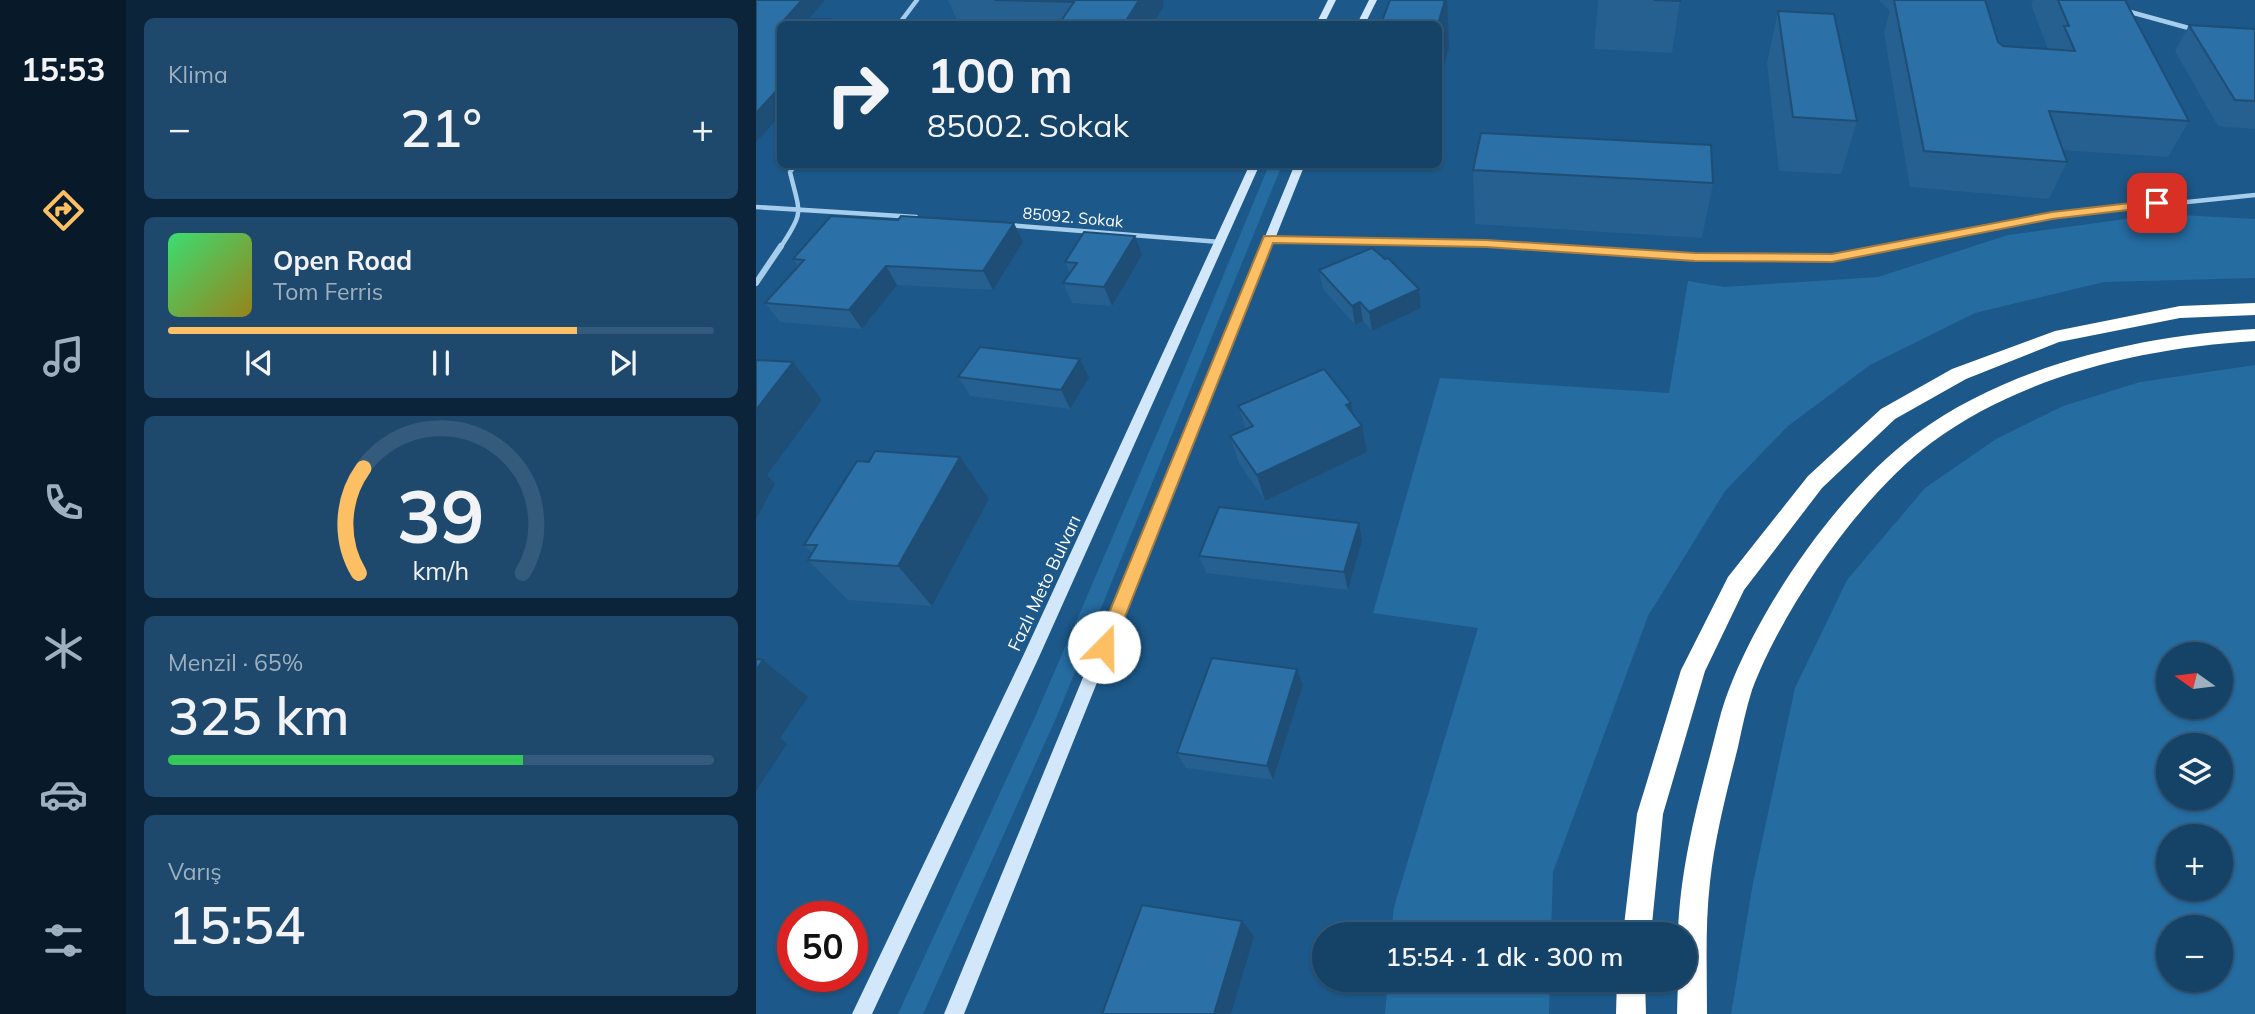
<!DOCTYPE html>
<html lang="tr">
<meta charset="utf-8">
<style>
:root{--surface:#154267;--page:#1e496d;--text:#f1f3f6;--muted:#9db0c0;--line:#345b7b;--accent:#fcbf64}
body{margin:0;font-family:Mulish,sans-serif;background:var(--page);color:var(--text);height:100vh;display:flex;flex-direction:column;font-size:26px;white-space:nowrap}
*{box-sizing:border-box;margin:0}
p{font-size:23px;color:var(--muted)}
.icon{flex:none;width:38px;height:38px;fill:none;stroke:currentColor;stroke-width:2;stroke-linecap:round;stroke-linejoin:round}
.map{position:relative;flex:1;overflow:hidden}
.panel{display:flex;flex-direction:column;gap:18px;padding:18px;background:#0c2439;width:630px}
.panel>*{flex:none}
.banner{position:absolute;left:21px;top:21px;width:665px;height:147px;border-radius:10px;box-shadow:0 2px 5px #0004,0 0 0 2px var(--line);background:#154267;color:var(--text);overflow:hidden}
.needle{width:46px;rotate:284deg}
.tools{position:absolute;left:1400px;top:642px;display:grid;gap:14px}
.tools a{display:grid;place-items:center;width:77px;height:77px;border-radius:50%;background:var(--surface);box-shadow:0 2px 5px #0004,0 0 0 2px var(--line);font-size:35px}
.speed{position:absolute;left:21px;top:901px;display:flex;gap:14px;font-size:35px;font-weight:700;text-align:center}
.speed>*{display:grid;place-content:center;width:91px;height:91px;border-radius:50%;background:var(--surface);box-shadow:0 2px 5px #0004,0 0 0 2px var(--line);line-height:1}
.speed .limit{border:10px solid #d22;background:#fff;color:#111}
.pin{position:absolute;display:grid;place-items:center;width:60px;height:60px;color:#fff;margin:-30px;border-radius:14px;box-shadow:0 4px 10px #0006}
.me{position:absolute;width:77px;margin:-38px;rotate:22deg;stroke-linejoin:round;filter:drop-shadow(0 0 5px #0008)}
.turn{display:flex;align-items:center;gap:24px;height:147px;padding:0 35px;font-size:32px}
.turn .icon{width:91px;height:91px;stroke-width:2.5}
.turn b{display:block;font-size:49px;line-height:60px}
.big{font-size:52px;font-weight:600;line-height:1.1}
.panel .widget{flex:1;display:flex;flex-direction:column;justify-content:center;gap:10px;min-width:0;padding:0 24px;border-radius:10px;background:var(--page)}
.panel .dial{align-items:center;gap:0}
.dial svg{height:182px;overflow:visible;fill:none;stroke:var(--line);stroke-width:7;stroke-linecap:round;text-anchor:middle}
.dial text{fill:var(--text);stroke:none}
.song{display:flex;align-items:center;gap:21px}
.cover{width:84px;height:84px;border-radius:10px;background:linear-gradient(135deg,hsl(140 70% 55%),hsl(50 70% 35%))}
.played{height:7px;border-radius:4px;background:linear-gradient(90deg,var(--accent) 75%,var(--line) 75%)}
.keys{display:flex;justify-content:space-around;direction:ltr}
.heat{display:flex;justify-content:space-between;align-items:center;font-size:38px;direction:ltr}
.charge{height:10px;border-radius:5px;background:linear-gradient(90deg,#34c759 65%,var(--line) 0)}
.trip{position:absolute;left:556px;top:922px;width:385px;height:70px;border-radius:35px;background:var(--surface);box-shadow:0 2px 5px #0004,0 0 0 2px var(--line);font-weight:600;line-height:70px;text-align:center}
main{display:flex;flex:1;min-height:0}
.tab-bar{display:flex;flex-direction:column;width:126px;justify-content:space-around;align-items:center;background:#081a29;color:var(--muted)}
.tab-bar .icon{width:49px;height:49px}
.tab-bar .current{color:var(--accent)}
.tab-bar b{font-size:32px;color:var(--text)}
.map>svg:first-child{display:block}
.green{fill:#256ca1;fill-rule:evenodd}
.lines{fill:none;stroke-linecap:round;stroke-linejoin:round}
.minor-far1{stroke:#a6ceec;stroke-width:4.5}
.minor{stroke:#a6ceec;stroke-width:6}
.secondary{fill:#d2e7f9;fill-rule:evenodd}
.motorway{fill:#fff;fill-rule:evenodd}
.wall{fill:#256090}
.shaded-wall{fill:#1e4e75}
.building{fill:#2b70a7;stroke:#1e4e75;stroke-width:2}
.route{fill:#fcbf64;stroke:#a47c41;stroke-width:2}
.labels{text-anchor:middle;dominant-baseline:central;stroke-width:7;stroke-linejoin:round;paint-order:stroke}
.far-street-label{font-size:16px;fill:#fff;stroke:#1c5889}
.street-label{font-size:18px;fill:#fff;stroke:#1c5889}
</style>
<main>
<nav class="tab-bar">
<b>15:53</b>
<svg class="icon current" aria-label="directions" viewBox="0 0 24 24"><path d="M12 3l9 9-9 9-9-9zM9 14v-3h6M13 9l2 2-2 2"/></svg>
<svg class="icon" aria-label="music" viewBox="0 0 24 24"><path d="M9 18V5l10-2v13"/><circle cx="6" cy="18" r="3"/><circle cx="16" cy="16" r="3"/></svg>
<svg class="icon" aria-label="phone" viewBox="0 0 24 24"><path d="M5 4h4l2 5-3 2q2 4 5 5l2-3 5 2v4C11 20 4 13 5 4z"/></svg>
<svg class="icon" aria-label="climate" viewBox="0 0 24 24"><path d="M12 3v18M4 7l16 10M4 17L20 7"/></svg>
<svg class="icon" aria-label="car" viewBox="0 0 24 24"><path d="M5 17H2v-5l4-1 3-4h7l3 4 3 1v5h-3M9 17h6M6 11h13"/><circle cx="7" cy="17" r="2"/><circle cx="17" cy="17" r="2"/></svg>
<svg class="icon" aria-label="filters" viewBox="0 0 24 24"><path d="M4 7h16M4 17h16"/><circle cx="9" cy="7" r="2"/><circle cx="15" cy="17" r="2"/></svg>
</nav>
<section class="panel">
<div class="widget"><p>Klima</p>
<div class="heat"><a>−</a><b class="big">21°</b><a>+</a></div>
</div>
<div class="widget">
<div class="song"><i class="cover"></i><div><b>Open Road</b><p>Tom Ferris</p></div></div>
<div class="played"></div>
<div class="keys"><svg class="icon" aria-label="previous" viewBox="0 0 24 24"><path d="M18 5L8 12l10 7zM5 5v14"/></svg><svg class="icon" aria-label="pause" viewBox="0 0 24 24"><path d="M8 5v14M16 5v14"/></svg><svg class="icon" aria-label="next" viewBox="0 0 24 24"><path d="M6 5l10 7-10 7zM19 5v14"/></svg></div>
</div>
<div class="widget dial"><svg viewBox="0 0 100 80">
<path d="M14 69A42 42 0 1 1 86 69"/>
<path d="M14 69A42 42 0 0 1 16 23" stroke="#fcbf64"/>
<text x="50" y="56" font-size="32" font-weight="700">39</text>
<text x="50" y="72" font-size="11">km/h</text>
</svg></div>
<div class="widget"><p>Menzil · 65%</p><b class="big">325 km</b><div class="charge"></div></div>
<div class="widget"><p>Varış</p><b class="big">15:54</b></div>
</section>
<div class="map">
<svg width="1499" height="1014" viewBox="0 0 1499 1014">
<rect width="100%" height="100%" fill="#1c5889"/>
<path class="green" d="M513 165H526L301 716 167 1014H142L279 717 424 380Z
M1406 214 1499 219V278L1348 282 1219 313 1114 365 1032 426 969 491 892 616 797 872 795 934H635L638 907 722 628 617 613 684 378 913 393 932 281 968 287 1122 277 1252 235Z
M1499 365V1014H975L997 883 1039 688 1091 580 1169 488 1240 439 1307 406 1384 382ZM1465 654V707H1412V654ZM1412 746H1465V798H1412ZM1465 836V889H1412V836ZM1412 928H1465V980H1412Z
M632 980H794L793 1014H629Z"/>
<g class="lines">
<path class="minor-far1" d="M1367 10 1440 30
M143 24 161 0
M0 207 160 217
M252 225 464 242
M513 239 730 243 799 248
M24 248C49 211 44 214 34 172L40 164
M1130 248 1296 216 1499 195"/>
<path class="minor" d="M773 246 939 257 1076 258 1140 246
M0 283 25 246"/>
<path class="secondary" d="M572 0H580L568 24H560Z
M613 0H621L609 24H601Z
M494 164H504L283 657 116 1014H96L268 654Z
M539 164H549L208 1014H188Z"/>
<path class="motorway" d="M1499 303V315L1424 318 1303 342 1210 379 1139 419 1066 488 988 590 949 671 907 814 895 934H867L881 814 925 670 972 577 1052 476 1125 409 1196 369 1299 331 1424 306Z
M1499 329V341C1387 348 1267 375 1175 443 1104 496 1027 608 996 690 990 709 986 728 982 747 971 791 959 836 954 882 949 926 951 970 951 1014H921L922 980H929V934H922C924 870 940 809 956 748 961 729 965 710 972 692 1005 604 1084 490 1160 434 1253 365 1386 335 1499 329Z
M861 980H889L890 1014H860Z"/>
</g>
<path class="wall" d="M192 0H407L408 6 397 24H203Z
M842 0H924L916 53 838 49Z
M1123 0H1229L1242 42 1247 46 1292 49 1275 5 1277 0H1369L1433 121 1412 157 1306 150 1311 162 1293 199 1154 187 1128 33 1134 11Z
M1022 11 1101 121 1085 174 1023 171 1011 63Z
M1433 25 1499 29V129L1462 126 1419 51Z
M717 170 957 183 946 238 719 224Z
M267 242 237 290 141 285 106 329 24 322 9 303 42 266 37 259Z
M386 255 356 306 316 303 307 283 314 273 309 262Z
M629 259 663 289 665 308 616 331 607 321 599 325 567 289 563 270Z
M202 377 333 378 314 409 214 396Z
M482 406 597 414 606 426 611 452 509 501 483 463 474 436 490 429Z
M113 462 233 499 176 606 92 600 52 560 56 553 48 545Z
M606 541 592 590 450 573 443 556Z
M541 669 547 685 517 780 430 768 421 753Z"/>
<path class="shaded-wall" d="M46 0H69L48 24 29 19Z
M383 0H407L408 6 397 24H368Z
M689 0H691L693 48 682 85V24Z
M74 19 77 24H69Z
M24 87V116L0 142V113Z
M258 223 267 242 237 290 227 271Z
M379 236 386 255 356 306 348 287Z
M130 266 141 285 106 329 93 310Z
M663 289 665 308 616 331 613 312Z
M604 302 607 321 599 325 596 306Z
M324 359 333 378 314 409 305 390Z
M37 362 66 400 11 475 19 484 0 519V410Z
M595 403 600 429 606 426 611 452 509 501 501 475 590 405Z
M204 457 233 499 176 606 142 566Z
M603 523 606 541 592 590 588 572Z
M7 660 52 697 24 738 31 744 0 791V670Z
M541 669 547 685 517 780 511 766Z
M486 921 498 936 475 1014H458Z"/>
<path class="building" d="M0 0H46L29 19H74L69 24H24V87L0 113Z
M238 0H383L368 24H303L318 2Z
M634 0H689L682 24H625Z
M898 0H924V1Z
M1138 0H1229L1242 42 1247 46 1319 51 1308 26H1313L1302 0H1369L1433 121 1293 111 1311 162 1168 151Z
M1022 11 1078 14 1101 121 1037 117Z
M1433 25 1499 29V101L1479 100Z
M725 133 955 145 957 183 717 170Z
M75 216 142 220 145 216 258 223 227 271 130 266 93 310 9 303 48 260 37 259Z
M328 232 379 236 348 287 307 283 321 263 309 262Z
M616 248 629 259 632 258 663 289 613 312 604 302 596 306 563 270Z
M224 347 324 359 305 390 202 377Z
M0 360 37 362 0 410Z
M568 369 595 403 590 405 606 426 501 475 474 436 497 426 482 406Z
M119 451 204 457 142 566 52 560 61 545H48L101 461 113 462Z
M463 507 603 523 588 572 443 556Z
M456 658 541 669 511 766 421 753Z
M0 659 7 660 0 670Z
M386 905 486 921 458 1014H346Z"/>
<path class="route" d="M1401 200 1407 203 1405 206 1296 219 1076 262 939 261 730 247 517 243 357 647 354 653 348 655 342 653 339 647 508 236 730 240 939 253 1076 254 1296 212Z"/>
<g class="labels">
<g class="far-street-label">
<text transform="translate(317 217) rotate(5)">85092. Sokak</text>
</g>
<g class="street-label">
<text transform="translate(288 583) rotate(-65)">Fazlı Meto Bulvarı</text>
</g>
</g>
</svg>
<div class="tools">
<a><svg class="needle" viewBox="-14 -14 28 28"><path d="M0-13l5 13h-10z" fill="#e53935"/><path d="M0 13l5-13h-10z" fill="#9db0c0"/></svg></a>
<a><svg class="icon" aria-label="layers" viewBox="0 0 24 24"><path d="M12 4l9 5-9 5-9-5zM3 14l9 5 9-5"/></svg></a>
<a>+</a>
<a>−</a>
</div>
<div class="speed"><div class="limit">50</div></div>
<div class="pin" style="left:1401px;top:203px;background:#d93025"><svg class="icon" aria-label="arrive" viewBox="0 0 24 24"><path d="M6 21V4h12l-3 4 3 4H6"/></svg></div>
<svg class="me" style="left:348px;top:647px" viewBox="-20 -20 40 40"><circle r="19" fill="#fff"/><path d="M0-13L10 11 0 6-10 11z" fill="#fcbf64"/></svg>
<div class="trip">15:54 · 1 dk · 300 m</div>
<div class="banner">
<div class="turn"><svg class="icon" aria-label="right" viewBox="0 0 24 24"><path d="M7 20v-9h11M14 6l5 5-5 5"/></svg><div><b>100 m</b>85002. Sokak</div></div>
</div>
</div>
</main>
